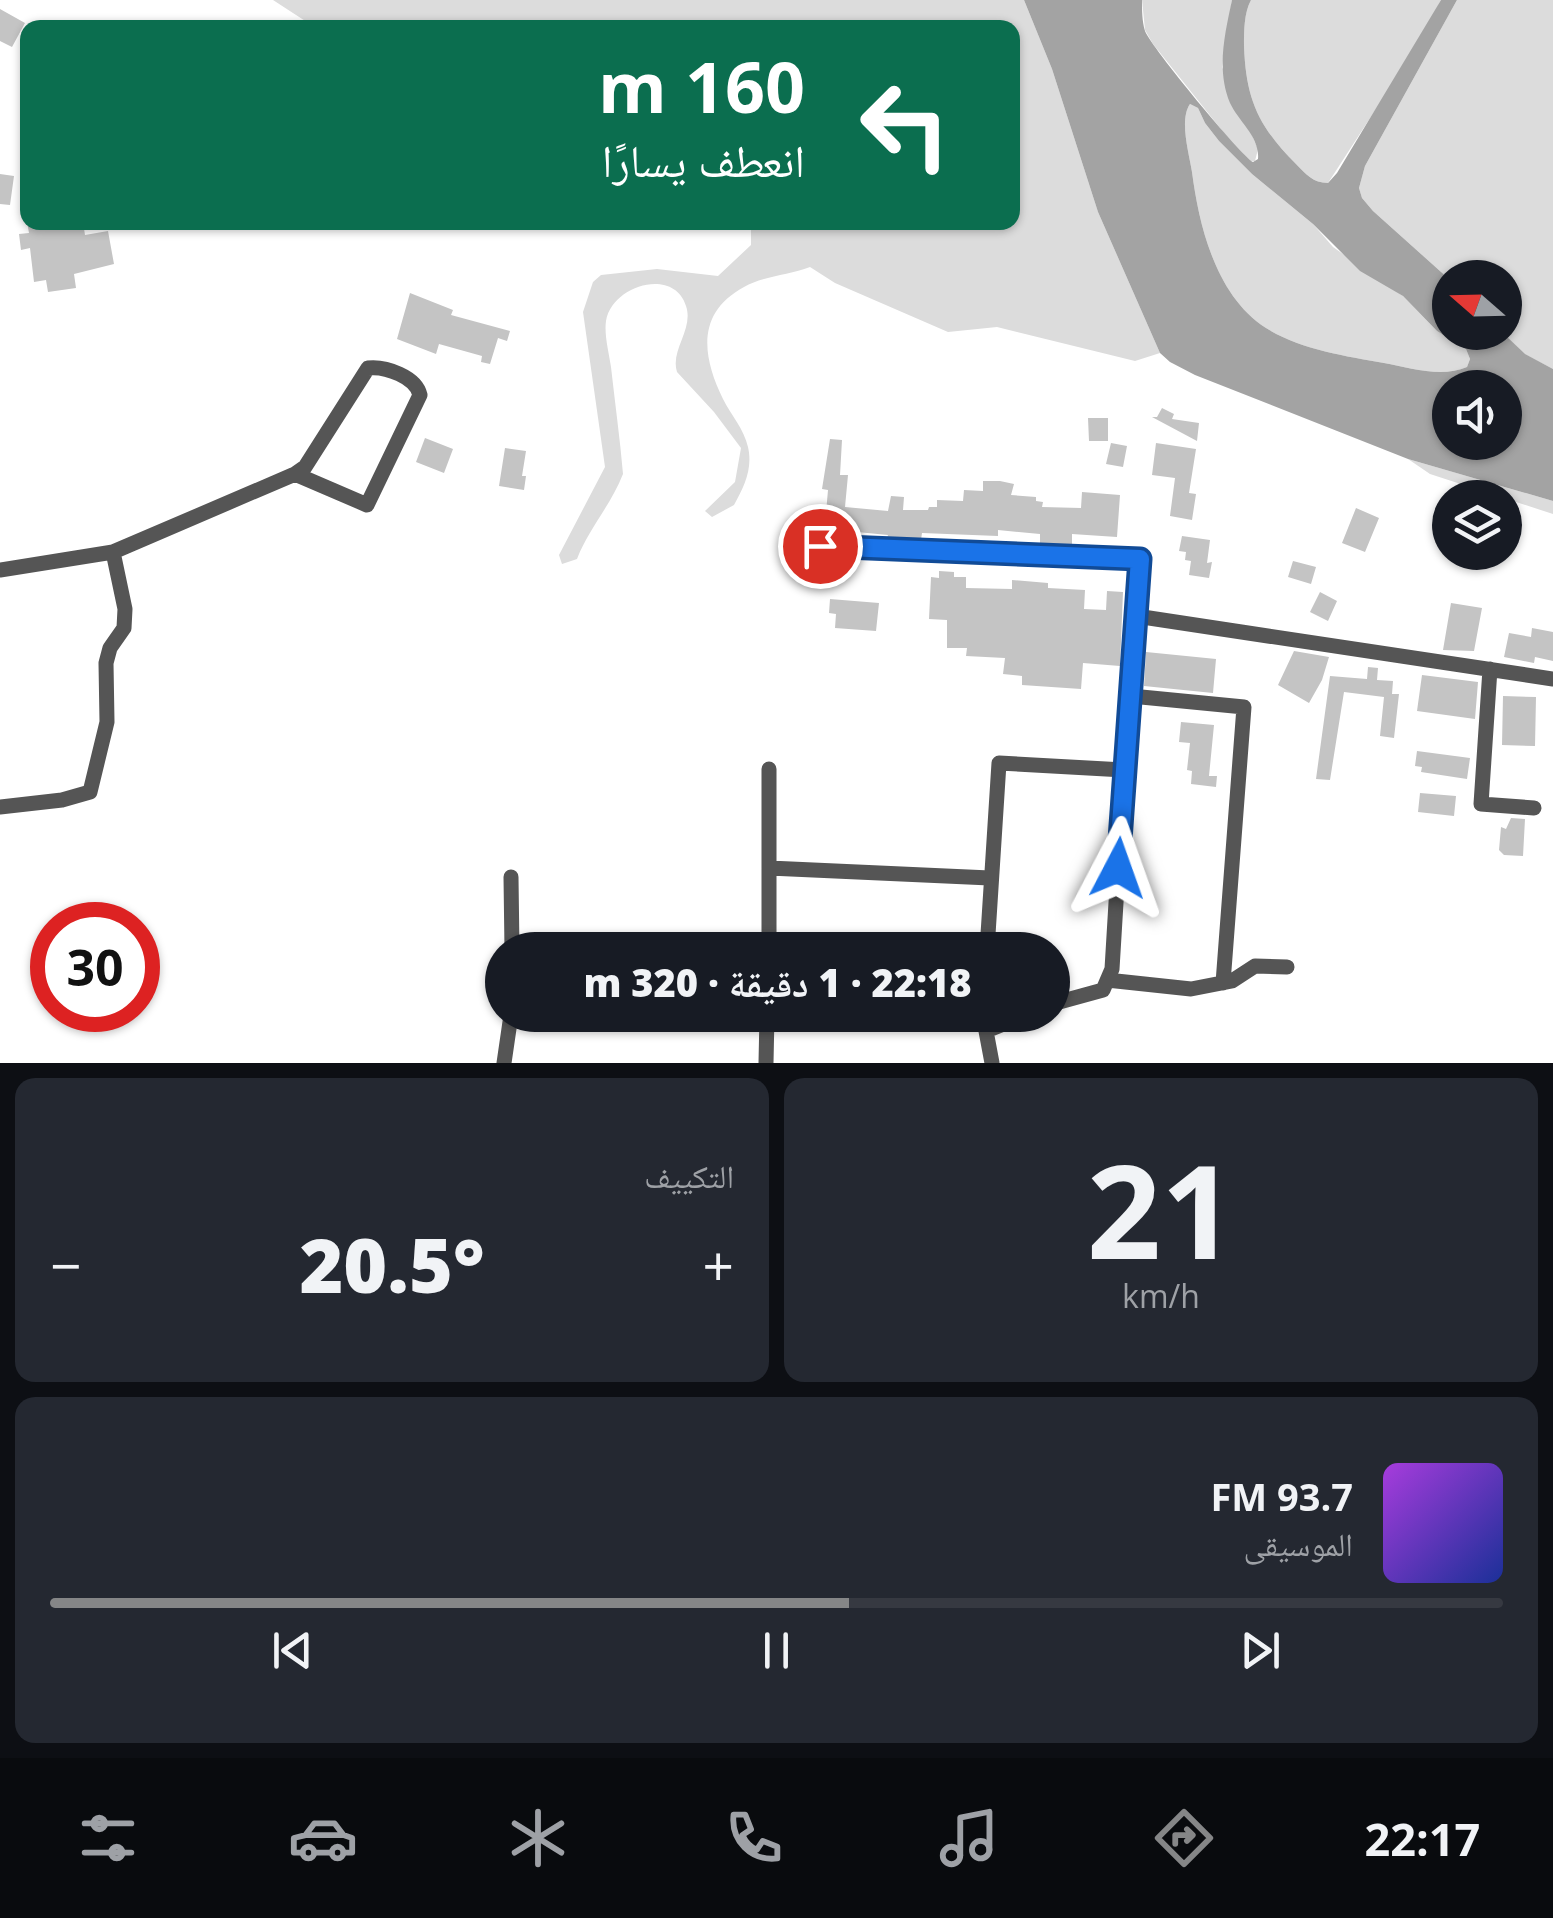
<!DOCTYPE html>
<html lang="ar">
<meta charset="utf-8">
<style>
:root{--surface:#171b24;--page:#242831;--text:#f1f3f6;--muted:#9ea1a6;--line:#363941;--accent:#858687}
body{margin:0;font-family:"Open Sans","Noto Naskh Arabic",sans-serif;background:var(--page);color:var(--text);direction:rtl;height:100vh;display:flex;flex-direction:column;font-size:38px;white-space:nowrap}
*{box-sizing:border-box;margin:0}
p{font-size:32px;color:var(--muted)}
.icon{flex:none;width:55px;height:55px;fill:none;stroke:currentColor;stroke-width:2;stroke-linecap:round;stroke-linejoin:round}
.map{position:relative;height:1063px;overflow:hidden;direction:ltr}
.details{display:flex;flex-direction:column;gap:15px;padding:15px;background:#0d0f14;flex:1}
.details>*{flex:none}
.hud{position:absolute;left:20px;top:20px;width:1000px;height:210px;border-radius:20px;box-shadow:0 2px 8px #0004;direction:rtl;background:#0b6e4f;color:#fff;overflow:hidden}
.needle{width:65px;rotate:290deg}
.buttons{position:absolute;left:1432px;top:260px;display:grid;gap:20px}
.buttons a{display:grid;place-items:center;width:90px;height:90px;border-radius:50%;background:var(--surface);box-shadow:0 2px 8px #0004;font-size:50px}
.speed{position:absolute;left:30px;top:902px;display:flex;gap:20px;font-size:50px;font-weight:700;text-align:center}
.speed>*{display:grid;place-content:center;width:130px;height:130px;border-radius:50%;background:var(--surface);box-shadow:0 2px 8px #0004;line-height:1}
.speed .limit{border:15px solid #d22;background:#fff;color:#111}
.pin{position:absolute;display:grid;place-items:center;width:85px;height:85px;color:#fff;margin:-42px;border:5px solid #fff;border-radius:50%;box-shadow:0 2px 10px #0007}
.me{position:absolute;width:110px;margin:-55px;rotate:4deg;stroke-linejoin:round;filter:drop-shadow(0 0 8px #0008)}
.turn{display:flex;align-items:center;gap:35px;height:210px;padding:0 50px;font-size:45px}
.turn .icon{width:130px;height:130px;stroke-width:2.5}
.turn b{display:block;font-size:70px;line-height:85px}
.big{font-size:75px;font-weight:800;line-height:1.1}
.details .tile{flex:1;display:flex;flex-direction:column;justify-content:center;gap:15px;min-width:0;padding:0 35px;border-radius:20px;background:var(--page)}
.details .dial{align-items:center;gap:0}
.dial b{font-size:130px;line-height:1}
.song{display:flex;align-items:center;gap:30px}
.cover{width:120px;height:120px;border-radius:15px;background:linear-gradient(135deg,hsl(280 70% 55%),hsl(230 70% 35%))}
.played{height:10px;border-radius:5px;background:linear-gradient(90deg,var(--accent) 55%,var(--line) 55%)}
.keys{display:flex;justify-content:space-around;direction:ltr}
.heat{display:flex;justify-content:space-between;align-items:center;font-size:55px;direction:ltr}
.details .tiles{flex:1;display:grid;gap:15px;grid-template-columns:1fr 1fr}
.tile:last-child{grid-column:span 2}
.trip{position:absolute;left:485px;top:932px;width:585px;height:100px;border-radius:50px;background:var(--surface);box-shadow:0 2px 8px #0004;font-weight:800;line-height:100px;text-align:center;direction:rtl}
.menu{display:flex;height:160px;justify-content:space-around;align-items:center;background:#090b0e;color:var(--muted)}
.menu .icon{width:70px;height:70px}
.menu .selected{color:var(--accent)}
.menu b{font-size:45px;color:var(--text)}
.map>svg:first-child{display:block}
.green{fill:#dcdcdc}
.water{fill:#a3a3a3;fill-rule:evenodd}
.building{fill:#c4c4c4}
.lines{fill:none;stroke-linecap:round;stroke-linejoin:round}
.minor{stroke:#555;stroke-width:15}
.route-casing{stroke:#114b97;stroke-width:25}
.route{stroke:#1a73e8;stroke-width:18}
</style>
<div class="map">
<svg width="1553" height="1063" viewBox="0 0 1553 1063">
<rect width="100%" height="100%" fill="#fff"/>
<path class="green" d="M273 0H1024L1052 69 1098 212 1160 353 1135 361 997 327 948 332 835 283 810 267C789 275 763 276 744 287 696 313 702 356 723 399 731 415 744 429 748 447 753 469 744 487 734 505L712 517 705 511 735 482 741 448 714 412 677 372C670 350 694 329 686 306 674 267 612 285 606 321 604 335 609 353 611 367 615 403 620 439 623 474 611 505 589 528 577 559L562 564 559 555 605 467 583 312 593 282 601 275 657 269 718 276 751 245V230L740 223 1012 222V28H316Z
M1142 0H1232L1222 67 1258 149 1255 161H1250L1240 153 1153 44 1145 30Z
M1251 0H1441L1418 44 1328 183C1313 183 1306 174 1296 164 1258 126 1246 99 1244 46 1244 31 1244 13 1251 0Z
M1457 0H1553V369L1524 354 1503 333 1505 278 1450 280 1373 211 1362 198 1359 188 1365 166Z
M1190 104 1198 108 1205 123 1219 141 1252 174 1313 224 1333 247 1403 296 1437 331 1466 349 1470 359 1467 367C1442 378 1410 368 1384 363 1345 356 1299 349 1266 328 1216 296 1199 226 1192 172 1189 153 1179 120 1190 104Z
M1408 459 1553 501V514L1430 474Z"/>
<path class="water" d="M1024 0H1142C1142 10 1142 21 1145 31 1151 47 1242 157 1253 162L1258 159C1260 137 1239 122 1230 103 1216 70 1225 33 1232 0H1251C1244 13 1244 31 1244 46 1246 99 1258 126 1296 164 1306 174 1313 183 1328 183L1337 173 1441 0H1457L1365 166 1359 188 1362 198 1373 211 1450 280V332L1503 333 1525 354 1553 369V501L1408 459 1195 375 1170 362 1160 353 1098 212 1052 69ZM1190 104 1198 108 1205 123 1219 141 1252 174 1313 224 1360 271 1403 296 1437 331 1466 349 1470 359 1467 367C1442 378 1410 368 1384 363 1345 356 1299 349 1266 328 1216 296 1199 226 1192 172 1189 153 1179 120 1190 104ZM1450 388H1505V442H1450Z"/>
<path class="building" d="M0 9 25 23 12 47 0 41Z
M0 174 14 176 10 205 0 204Z
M27 222H83L85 235 108 231 114 264 74 274 76 288 48 292 46 280 34 282 30 248 21 250 19 234 29 233Z
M410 293 453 310 451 315 510 331 507 341 498 338 490 364 481 362 482 356 439 344 436 354 397 339Z
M1162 408 1174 414 1172 419 1199 423 1197 441 1152 417H1157Z
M1088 418H1108V441H1089Z
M425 438 453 449 444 473 416 462Z
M830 439 842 440 840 475H848L845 507 888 511 891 496 904 497 903 510H928L929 507H937V500L963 501 964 490 983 491V481H1000L1014 484 1011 495 1036 497V501L1043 502 1042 507 1081 508 1082 492 1120 495 1117 537 1072 534V545L1040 544V534L998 530V536L922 533 921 540 887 538 888 535 857 532 856 535 829 533 830 524H825L828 490 822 489Z
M1111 443 1127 446 1123 467 1106 464Z
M1156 443 1196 449 1189 493 1196 494 1192 520 1170 516 1175 478 1152 475Z
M505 448 526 451 522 476H526L524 490 499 486Z
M1356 508 1379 518 1365 552 1342 543Z
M1182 536 1210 540 1207 563 1212 562 1209 578 1189 575 1191 561 1185 560 1186 552 1179 551Z
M1293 561 1316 567 1311 584 1288 577Z
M939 571 954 572V577H966V588L1012 589V580L1048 583V588L1085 590 1084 609 1106 610 1107 591 1123 592 1120 666 1083 663 1081 689 1022 685V676L1003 674 1005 658 966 656 967 648H947V620L929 619 931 577 939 578Z
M1320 592 1337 601 1328 621 1310 612Z
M830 599 879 603 876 631 835 628 836 614 829 613Z
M1451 603 1482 608 1474 651 1443 650Z
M1532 628 1553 632V661L1535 657 1534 663 1504 657 1509 633 1531 637Z
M1294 651 1329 657 1322 680 1309 703 1278 685Z
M1146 652 1216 659 1213 693 1144 686Z
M1368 667 1378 668 1377 680 1393 681 1392 694H1399L1394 738 1380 736 1384 697 1344 692 1330 780 1316 779 1330 676 1367 679Z
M1422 675 1478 682 1475 719 1417 711Z
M1503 696 1536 697 1535 746 1502 745Z
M1181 722 1214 725 1209 776H1217L1216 787 1191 784 1192 771 1187 770 1190 743 1179 742Z
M1417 751 1470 758 1467 779 1421 772 1422 767 1415 766Z
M1420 793 1456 796 1454 816 1418 812Z
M1511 818 1525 819 1523 856 1504 855 1499 850 1501 827 1506 829Z"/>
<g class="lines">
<path class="minor" d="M820 547 1140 559 1124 770 999 763 987 950
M0 570 113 552 295 474 305 467 368 368C386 366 416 377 420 395L367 505 295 474
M1136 616 1553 679
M1490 669 1481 804 1534 808
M1131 696 1244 707 1223 983
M0 807 62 800 90 792 107 722 106 663 110 648 124 628 125 609 113 552
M769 868 990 878
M511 877 512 950
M769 950V769
M1107 980 1191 989 1232 981 1255 966 1287 967
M1052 1004 1103 990 1112 969 1124 770
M987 1015 986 1031 992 1063
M986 1031 1026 1015
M504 1063 511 1015
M766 1063 767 1015"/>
</g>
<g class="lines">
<g class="route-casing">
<path id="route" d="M820 546 1140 559 1118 868"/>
</g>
<use href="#route" class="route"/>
</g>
</svg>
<div class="buttons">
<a><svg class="needle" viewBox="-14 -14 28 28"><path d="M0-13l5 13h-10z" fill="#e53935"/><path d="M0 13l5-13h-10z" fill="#9ea1a6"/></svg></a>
<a><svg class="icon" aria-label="sound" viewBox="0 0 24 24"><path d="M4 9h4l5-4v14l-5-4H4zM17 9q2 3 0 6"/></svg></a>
<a><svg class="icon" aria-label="layers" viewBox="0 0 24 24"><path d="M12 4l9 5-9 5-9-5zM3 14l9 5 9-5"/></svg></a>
</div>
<div class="speed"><div class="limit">30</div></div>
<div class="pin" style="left:820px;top:546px;background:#d93025"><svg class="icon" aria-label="arrive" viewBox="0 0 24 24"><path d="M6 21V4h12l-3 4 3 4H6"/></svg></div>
<svg class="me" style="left:1118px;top:868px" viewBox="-20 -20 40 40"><path d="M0-17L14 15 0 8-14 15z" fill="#1a73e8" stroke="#fff" stroke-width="4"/></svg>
<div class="trip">22:18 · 1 دقيقة · 320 m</div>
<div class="hud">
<div class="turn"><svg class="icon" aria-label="left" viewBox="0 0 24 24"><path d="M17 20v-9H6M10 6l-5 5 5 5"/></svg><div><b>160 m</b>انعطف يسارًا</div></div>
</div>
</div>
<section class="details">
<div class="tiles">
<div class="tile dial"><b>21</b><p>km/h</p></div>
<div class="tile"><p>التكييف</p>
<div class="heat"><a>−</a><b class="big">20.5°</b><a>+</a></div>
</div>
<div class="tile">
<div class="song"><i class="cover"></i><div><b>93.7 FM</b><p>الموسيقى</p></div></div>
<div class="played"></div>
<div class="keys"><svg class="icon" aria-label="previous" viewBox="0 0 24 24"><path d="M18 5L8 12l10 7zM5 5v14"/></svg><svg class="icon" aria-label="pause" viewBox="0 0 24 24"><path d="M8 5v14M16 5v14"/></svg><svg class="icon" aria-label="next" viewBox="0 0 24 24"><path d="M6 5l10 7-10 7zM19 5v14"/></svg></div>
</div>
</div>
</section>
<nav class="menu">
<b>22:17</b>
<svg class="icon selected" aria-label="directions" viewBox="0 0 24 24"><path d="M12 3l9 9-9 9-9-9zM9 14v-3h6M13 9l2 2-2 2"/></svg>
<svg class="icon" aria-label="music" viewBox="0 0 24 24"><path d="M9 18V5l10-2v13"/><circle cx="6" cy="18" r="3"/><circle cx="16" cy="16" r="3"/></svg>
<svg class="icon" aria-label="phone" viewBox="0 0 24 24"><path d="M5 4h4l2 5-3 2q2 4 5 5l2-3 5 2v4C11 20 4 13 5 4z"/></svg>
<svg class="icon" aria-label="climate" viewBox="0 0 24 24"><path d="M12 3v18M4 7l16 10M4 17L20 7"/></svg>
<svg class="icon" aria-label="car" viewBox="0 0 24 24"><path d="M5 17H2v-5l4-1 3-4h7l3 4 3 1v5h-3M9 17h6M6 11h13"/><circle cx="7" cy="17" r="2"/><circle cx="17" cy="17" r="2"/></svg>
<svg class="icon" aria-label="filters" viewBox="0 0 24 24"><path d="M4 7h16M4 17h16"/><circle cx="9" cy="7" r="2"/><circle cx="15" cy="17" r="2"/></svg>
</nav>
